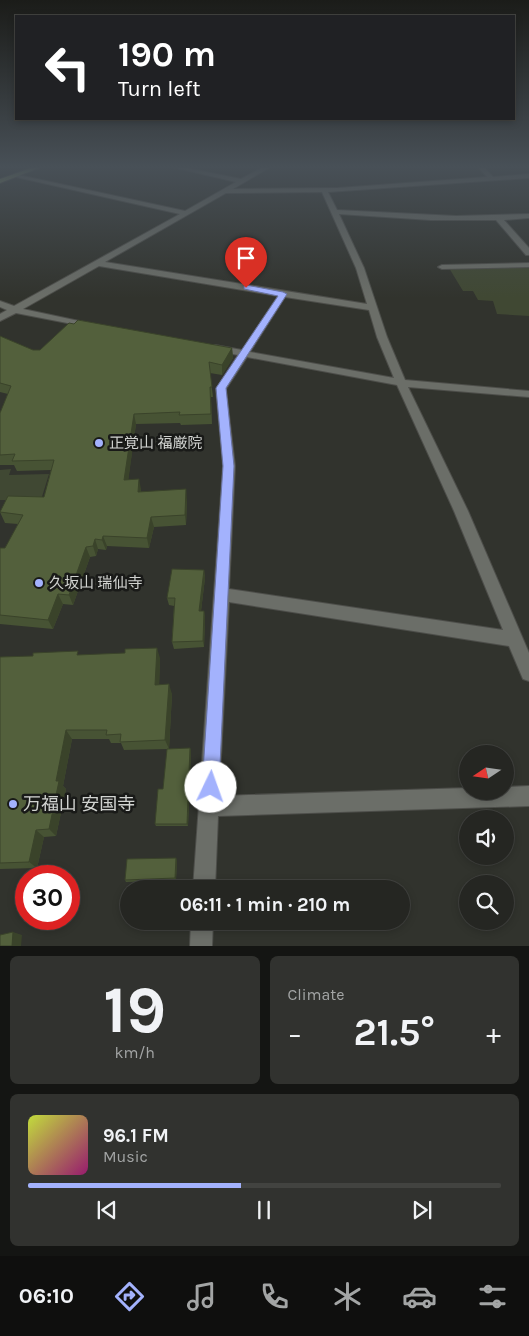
<!DOCTYPE html>
<meta charset="utf-8">
<style>
:root{--surface:#252622;--page:#31322f;--text:#f1f3f6;--muted:#a3a5a5;--line:#424340;--accent:#a3b2fd}
body{margin:0;font-family:Karla,"Noto Sans JP",sans-serif;background:var(--page);color:var(--text);height:100vh;display:flex;flex-direction:column;font-size:19px;white-space:nowrap}
*{box-sizing:border-box;margin:0}
p{font-size:16px;color:var(--muted)}
.icon{flex:none;width:28px;height:28px;fill:none;stroke:currentColor;stroke-width:2;stroke-linecap:round;stroke-linejoin:round}
.map{position:relative;height:946px;overflow:hidden}
.panel{display:flex;flex-direction:column;gap:10px;padding:10px;background:#141513;flex:1}
.panel>*{flex:none}
.guide{position:absolute;left:15px;top:15px;width:500px;height:105px;border-radius:0px;box-shadow:0 2px 8px #0003,0 0 0 1px var(--line);background:#202124;color:#fff;overflow:hidden}
.needle{width:32px;rotate:257deg}
.buttons{position:absolute;left:459px;top:745px;display:grid;gap:10px}
.buttons a{display:grid;place-items:center;width:55px;height:55px;border-radius:50%;background:var(--surface);box-shadow:0 2px 8px #0003,0 0 0 1px var(--line);font-size:25px}
.speed{position:absolute;left:15px;top:865px;display:flex;gap:10px;font-size:25px;font-weight:700;text-align:center}
.speed>*{display:grid;place-content:center;width:65px;height:65px;border-radius:50%;background:var(--surface);box-shadow:0 2px 8px #0003,0 0 0 1px var(--line);line-height:1}
.speed .limit{border:8px solid #d22;background:#fff;color:#111}
.pin{position:absolute;display:grid;place-items:center;width:42px;height:42px;color:#fff;margin:-51px -21px;border-radius:50% 50% 50% 0;rotate:-45deg;box-shadow:0 0 5px #0007}
.pin .icon{rotate:45deg}
.me{position:absolute;width:55px;margin:-28px;rotate:3deg;stroke-linejoin:round;filter:drop-shadow(0 0 4px #0008)}
.turn{display:flex;align-items:center;gap:18px;height:105px;padding:0 20px;font-size:22px}
.turn .icon{width:65px;height:65px;stroke-width:2.5}
.turn b{display:block;font-size:35px;line-height:42px}
.big{font-size:38px;font-weight:700;line-height:1.1}
.panel .widget{flex:1;display:flex;flex-direction:column;justify-content:center;gap:8px;min-width:0;padding:0 18px;border-radius:8px;background:var(--page)}
.panel .dial{align-items:center;gap:0}
.dial b{font-size:65px;line-height:1}
.song{display:flex;align-items:center;gap:15px}
.cover{width:60px;height:60px;border-radius:8px;background:linear-gradient(135deg,hsl(70 70% 55%),hsl(320 70% 35%))}
.played{height:5px;border-radius:2px;background:linear-gradient(90deg,var(--accent) 45%,var(--line) 45%)}
.keys{display:flex;justify-content:space-around;direction:ltr}
.heat{display:flex;justify-content:space-between;align-items:center;font-size:28px;direction:ltr}
.panel .tiles{flex:1;display:grid;gap:10px;grid-template-columns:1fr 1fr}
.widget:last-child{grid-column:span 2}
.trip{position:absolute;left:120px;top:880px;width:290px;height:50px;border-radius:25px;background:var(--surface);box-shadow:0 2px 8px #0003,0 0 0 1px var(--line);font-weight:700;line-height:50px;text-align:center}
.menu{display:flex;height:80px;justify-content:space-around;align-items:center;background:#0f0f0e;color:var(--muted)}
.menu .icon{width:35px;height:35px}
.menu .selected{color:var(--accent)}
.menu b{font-size:22px;color:var(--text)}
.map>svg:first-child{display:block}
.green{fill:#404833}
.lines{fill:none;stroke-linecap:round;stroke-linejoin:round}
.minor-casing{stroke:#4d4e4a;stroke-width:2}
.major-casing{stroke:#4d4e4a;stroke-width:2}
.minor{fill:#6b6e68;fill-rule:evenodd}
.major{fill:#8a9d66;fill-rule:evenodd}
.wall{fill:#475334}
.shaded-wall{fill:#3a432a}
.building{fill:#53603c;stroke:#3a432a}
.route{fill:#a3b2fd;stroke:#6a74a4}
.poi-dot{fill:#a3b2fd;stroke:#191a18;stroke-width:2}
.labels{text-anchor:middle;dominant-baseline:central;stroke-width:5;stroke-linejoin:round;paint-order:stroke}
.poi-label{font-size:15px;fill:#d1d3d0;stroke:#191a18;text-anchor:start}
.near-poi-label{font-size:18px;fill:#d1d3d0;stroke:#191a18;text-anchor:start}
</style>
<div class="map">
<svg width="529" height="946" viewBox="0 0 529 946">
<rect width="100%" height="100%" fill="#31332d"/>
<path class="green" d="M529 266V316L497 314 493 301 478 300 473 291H463L449 268Z
M11 469 9 475 49 474 41 500H0V470Z"/>
<g class="lines">
<g class="minor-casing">
<path id="minor" d="M168 166H177L241 179 265 166H272L233 189 338 188 487 177 477 166H483L493 177 529 174V178L328 192 337 210 456 216 529 214V218L504 220 529 248V255H526L496 220H431L339 214 364 268 387 337 405 380 529 391V397L408 387 468 511 529 653V681L523 679 509 646 229 602 219 796 468 788V791H505V787L529 786V806L218 816 215 889H193L223 466 216 389 238 355 212 350 210 348 215 345 242 350 278 296 99 266 23 309 93 324V328L16 313 0 321V314L7 310 0 307V301L14 306 180 214 16 177 14 174 185 211 236 182ZM322 192 356 268 367 304 105 262 226 193ZM285 297 369 310 377 337 394 378 250 352ZM247 357 397 385 454 511 503 630 229 589 235 466 226 389Z
M529 263V267L442 269 438 267 442 265Z
M191 921H213L212 946H190Z"/>
</g>
<g class="major-casing">
<path id="major" d="M37 166H44L0 183V179Z"/>
</g>
<use href="#minor" class="minor"/>
<use href="#major" class="major"/>
</g>
<path class="wall" d="M0 336 33 350H40L232 348 233 358 222 375 210 373 213 397H211L212 424 181 425 180 423 136 424 128 480 141 489V492L187 500 186 525 154 527 149 548 107 546 106 550 98 549 96 556 90 557 73 605 63 604 53 629 0 624V548H5L18 524 5 523 0 512 44 497 51 470 17 471 14 465H0V413L8 394 0 392Z
M204 570 205 578 201 611H204L205 619 204 647 174 649 172 642 174 606 169 605 167 598Z
M80 655 160 658 159 684 172 694 169 749 124 750 121 743H111L109 739H72L63 786 66 789 56 836 44 837 37 868 0 869V657Z
M190 748 191 751 188 826H156L155 824 163 789Z
M177 860 176 880 126 882 125 880Z"/>
<path class="shaded-wall" d="M232 348 233 358 222 375V365Z
M134 414 136 424 127 490 124 480Z
M139 479 141 489 140 503 138 492Z
M186 489 187 500 186 525 185 515Z
M151 517 154 527 149 548 147 538Z
M103 536 107 546 106 550 102 540Z
M95 539 98 549 96 556 93 546Z
M86 547 90 557 73 605 69 595Z
M204 570 205 578 200 619 199 611Z
M58 594 63 604 53 629 48 620Z
M204 611 205 619 204 647 203 641Z
M157 648 160 658 159 694 155 685Z
M169 684 172 694 169 749 165 740Z
M66 730 72 739 63 786 66 789 56 836 49 829 56 781Z
M190 748 191 751 188 826 187 824Z
M36 830 44 837 37 868 29 862Z
M176 858 177 860 176 880 175 878Z
M13 932 22 935 21 946H12Z"/>
<path class="building" d="M78 320 232 348 222 365 209 362 212 387H210L211 414 179 415 180 412 134 414 124 480 139 479 138 492 186 489 185 515 151 517 147 538 103 536 102 540 95 539 93 546 86 547 69 595 58 594 48 620 0 615V548H5L23 515 0 512 8 496 44 497 54 460 12 461 15 454 0 455V413L11 386 0 383V336L33 350H40L69 323 74 324Z
M172 569 204 570 199 611H204L203 641 172 642 175 598H167Z
M157 648 155 685 169 684 165 740 120 742 121 734 106 735 107 730H66L56 781H59L49 829 36 830 29 862 0 863V657L33 656V653L78 651 77 655 125 653V649Z
M190 748 187 824H155L158 789H163L167 749Z
M176 858 175 878 125 880 127 859Z
M13 932 12 946H0V935Z"/>
<linearGradient id="sky" x2="0" y2="1"><stop stop-color="#1b1c19"/><stop offset="0.56" stop-color="#485057"/><stop offset="1" stop-color="#485057" stop-opacity="0"/></linearGradient>
<rect width="529" height="298" fill="url(#sky)"/>
<path class="route" d="M246 285 283 292 287 294 226 388 234 466 219 787 217 793 211 796 205 793 202 787 223 466 216 388 278 296 244 289V286Z"/>
<g class="poi-dot">
<circle cx="99" cy="443" r="5"/>
<circle cx="39" cy="583" r="5"/>
<circle cx="13" cy="804" r="5"/>
</g>
<g class="labels">
<g class="poi-label">
<text x="109" y="443">正覚山 福厳院</text>
<text x="49" y="583">久坂山 瑞仙寺</text>
</g>
<g class="near-poi-label">
<text x="23" y="804">万福山 安国寺</text>
</g>
</g>
</svg>
<div class="buttons">
<a><svg class="needle" viewBox="-14 -14 28 28"><path d="M0-13l5 13h-10z" fill="#e53935"/><path d="M0 13l5-13h-10z" fill="#a3a5a5"/></svg></a>
<a><svg class="icon" aria-label="sound" viewBox="0 0 24 24"><path d="M4 9h4l5-4v14l-5-4H4zM17 9q2 3 0 6"/></svg></a>
<a><svg class="icon" aria-label="search" viewBox="0 0 24 24"><circle cx="10" cy="10" r="6"/><path d="M15 15l6 6"/></svg></a>
</div>
<div class="speed"><div class="limit">30</div></div>
<div class="pin" style="left:246px;top:288px;background:#d93025"><svg class="icon" aria-label="arrive" viewBox="0 0 24 24"><path d="M6 21V4h12l-3 4 3 4H6"/></svg></div>
<svg class="me" style="left:211px;top:787px" viewBox="-20 -20 40 40"><circle r="19" fill="#fff"/><path d="M0-13L10 11 0 6-10 11z" fill="#a3b2fd"/></svg>
<div class="trip">06:11 · 1 min · 210 m</div>
<div class="guide">
<div class="turn"><svg class="icon" aria-label="left" viewBox="0 0 24 24"><path d="M17 20v-9H6M10 6l-5 5 5 5"/></svg><div><b>190 m</b>Turn left</div></div>
</div>
</div>
<section class="panel">
<div class="tiles">
<div class="widget dial"><b>19</b><p>km/h</p></div>
<div class="widget"><p>Climate</p>
<div class="heat"><a>−</a><b class="big">21.5°</b><a>+</a></div>
</div>
<div class="widget">
<div class="song"><i class="cover"></i><div><b>96.1 FM</b><p>Music</p></div></div>
<div class="played"></div>
<div class="keys"><svg class="icon" aria-label="previous" viewBox="0 0 24 24"><path d="M18 5L8 12l10 7zM5 5v14"/></svg><svg class="icon" aria-label="pause" viewBox="0 0 24 24"><path d="M8 5v14M16 5v14"/></svg><svg class="icon" aria-label="next" viewBox="0 0 24 24"><path d="M6 5l10 7-10 7zM19 5v14"/></svg></div>
</div>
</div>
</section>
<nav class="menu">
<b>06:10</b>
<svg class="icon selected" aria-label="directions" viewBox="0 0 24 24"><path d="M12 3l9 9-9 9-9-9zM9 14v-3h6M13 9l2 2-2 2"/></svg>
<svg class="icon" aria-label="music" viewBox="0 0 24 24"><path d="M9 18V5l10-2v13"/><circle cx="6" cy="18" r="3"/><circle cx="16" cy="16" r="3"/></svg>
<svg class="icon" aria-label="phone" viewBox="0 0 24 24"><path d="M5 4h4l2 5-3 2q2 4 5 5l2-3 5 2v4C11 20 4 13 5 4z"/></svg>
<svg class="icon" aria-label="climate" viewBox="0 0 24 24"><path d="M12 3v18M4 7l16 10M4 17L20 7"/></svg>
<svg class="icon" aria-label="car" viewBox="0 0 24 24"><path d="M5 17H2v-5l4-1 3-4h7l3 4 3 1v5h-3M9 17h6M6 11h13"/><circle cx="7" cy="17" r="2"/><circle cx="17" cy="17" r="2"/></svg>
<svg class="icon" aria-label="filters" viewBox="0 0 24 24"><path d="M4 7h16M4 17h16"/><circle cx="9" cy="7" r="2"/><circle cx="15" cy="17" r="2"/></svg>
</nav>
